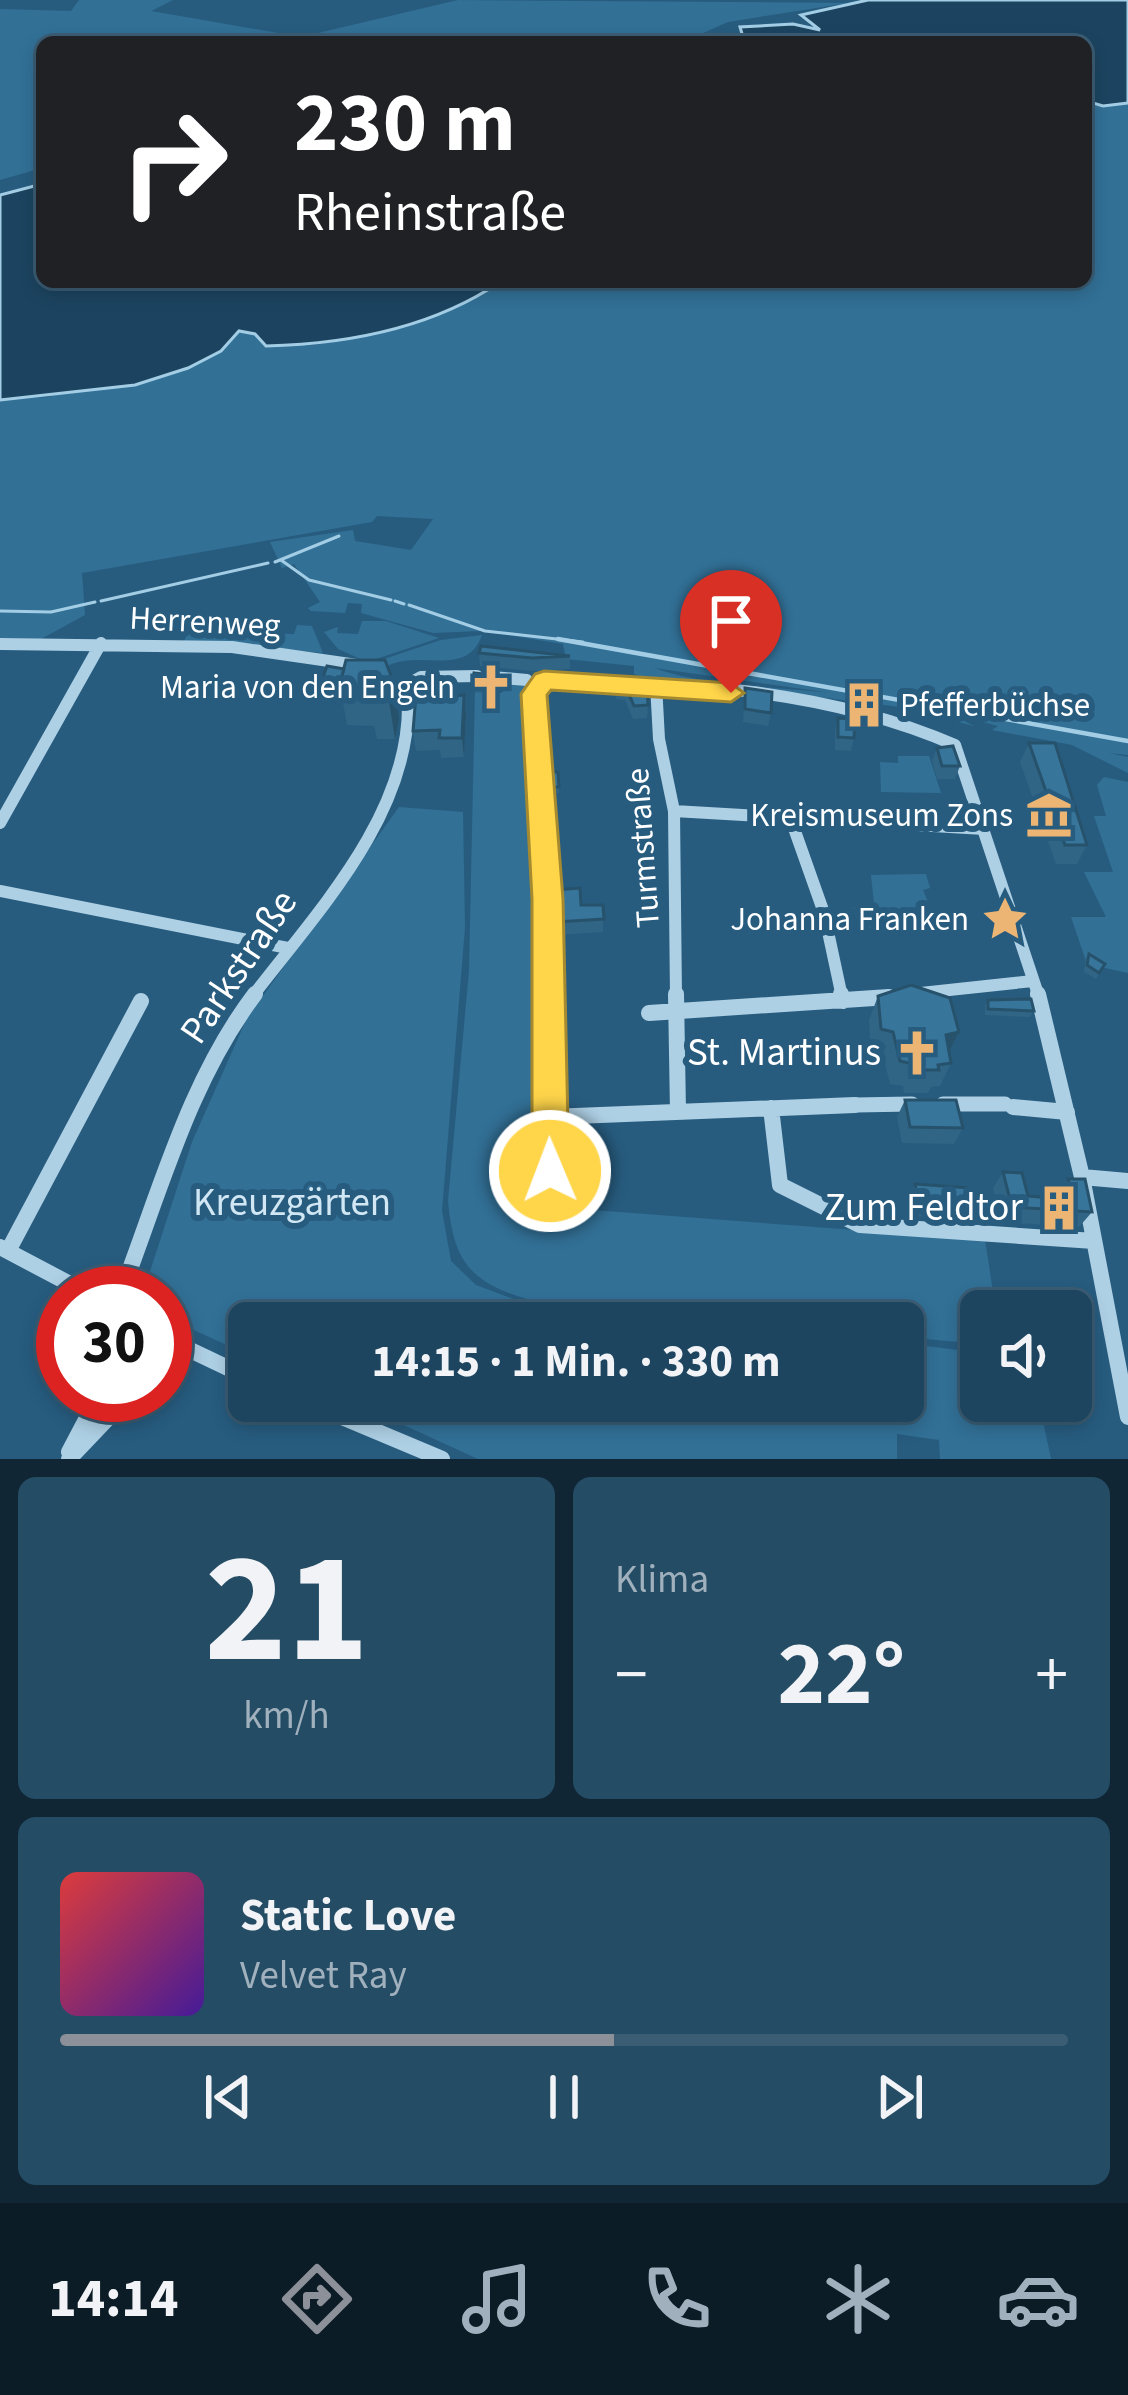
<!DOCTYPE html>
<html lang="de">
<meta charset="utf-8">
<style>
:root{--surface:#1d455f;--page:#254c65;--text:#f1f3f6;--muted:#a0b1bd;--line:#3b5d74;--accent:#8c9099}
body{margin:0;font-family:"Source Sans 3",sans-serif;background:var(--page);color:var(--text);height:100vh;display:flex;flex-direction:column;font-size:45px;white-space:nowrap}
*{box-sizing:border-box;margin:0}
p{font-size:39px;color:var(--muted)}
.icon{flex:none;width:66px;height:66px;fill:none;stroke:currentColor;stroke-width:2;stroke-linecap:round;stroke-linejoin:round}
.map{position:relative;height:1459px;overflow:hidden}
.drawer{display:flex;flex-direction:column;gap:18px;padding:18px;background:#102634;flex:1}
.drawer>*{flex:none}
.top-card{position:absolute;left:36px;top:36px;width:1056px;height:252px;border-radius:18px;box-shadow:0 6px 18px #0003,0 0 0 3px var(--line);background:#202124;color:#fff;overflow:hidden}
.buttons{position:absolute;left:960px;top:1290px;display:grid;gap:24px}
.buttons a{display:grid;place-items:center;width:132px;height:132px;border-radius:18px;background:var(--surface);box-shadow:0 6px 18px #0003,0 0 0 3px var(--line);font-size:60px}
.speed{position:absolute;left:36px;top:1266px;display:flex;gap:24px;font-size:60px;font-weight:700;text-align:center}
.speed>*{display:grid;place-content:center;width:156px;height:156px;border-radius:50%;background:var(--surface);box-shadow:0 6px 18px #0003,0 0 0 3px var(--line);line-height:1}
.speed .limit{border:18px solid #d22;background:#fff;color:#111}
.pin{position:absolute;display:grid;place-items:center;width:102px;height:102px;color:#fff;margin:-123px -51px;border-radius:50% 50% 50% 0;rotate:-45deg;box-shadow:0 0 12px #0007}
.pin .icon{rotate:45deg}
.me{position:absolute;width:132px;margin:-66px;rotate:359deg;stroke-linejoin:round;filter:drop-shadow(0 0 9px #0008)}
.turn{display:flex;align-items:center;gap:42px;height:252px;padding:0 60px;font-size:54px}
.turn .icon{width:156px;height:156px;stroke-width:2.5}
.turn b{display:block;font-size:84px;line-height:102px}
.big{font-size:90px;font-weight:700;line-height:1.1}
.drawer .card{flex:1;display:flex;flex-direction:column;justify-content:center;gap:18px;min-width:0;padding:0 42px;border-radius:18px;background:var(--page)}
.drawer .dial{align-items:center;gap:0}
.dial b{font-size:156px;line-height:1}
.song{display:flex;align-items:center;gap:36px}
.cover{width:144px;height:144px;border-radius:18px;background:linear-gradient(135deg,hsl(0 70% 55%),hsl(260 70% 35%))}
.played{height:12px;border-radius:6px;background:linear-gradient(90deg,var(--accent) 55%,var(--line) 55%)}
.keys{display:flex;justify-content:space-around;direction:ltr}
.heat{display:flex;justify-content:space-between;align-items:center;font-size:66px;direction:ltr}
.drawer .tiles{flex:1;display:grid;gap:18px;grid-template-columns:1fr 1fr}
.card:last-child{grid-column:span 2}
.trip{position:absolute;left:228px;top:1302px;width:696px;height:120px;border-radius:18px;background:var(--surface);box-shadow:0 6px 18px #0003,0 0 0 3px var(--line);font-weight:700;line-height:120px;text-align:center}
.tab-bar{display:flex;height:192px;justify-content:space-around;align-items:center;background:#0c1c26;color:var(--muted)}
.tab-bar .icon{width:84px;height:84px}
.tab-bar .active{color:var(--accent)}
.tab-bar b{font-size:54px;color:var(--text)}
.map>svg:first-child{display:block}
.green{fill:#327096}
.water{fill:#1c4460;stroke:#a3cde5;stroke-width:3}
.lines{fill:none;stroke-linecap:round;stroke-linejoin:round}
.stream-far1{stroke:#a3cde5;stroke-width:3}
.stream{stroke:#a3cde5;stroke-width:4.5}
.pedestrian{stroke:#aed0e5;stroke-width:15}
.minor-far1{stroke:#aed0e5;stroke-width:12}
.minor{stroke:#aed0e5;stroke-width:16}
.wall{fill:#306585}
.shaded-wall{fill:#27526c}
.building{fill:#38759b;stroke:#27526c;stroke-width:3}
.route{fill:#ffd54a;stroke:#a68a30;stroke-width:3}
.labels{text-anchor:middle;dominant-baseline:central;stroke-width:12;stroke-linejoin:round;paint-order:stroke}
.street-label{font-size:33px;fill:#fff;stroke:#275c7f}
.poi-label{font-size:33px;fill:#fff;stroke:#275c7f;text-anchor:end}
.near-street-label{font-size:39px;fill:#fff;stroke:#275c7f}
.near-poi-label{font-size:39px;fill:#fff;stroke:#275c7f;text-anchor:end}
.near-park-label{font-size:39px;fill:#d1e7f4;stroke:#275c7f}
</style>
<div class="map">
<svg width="1128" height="1459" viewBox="0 0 1128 1459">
<rect width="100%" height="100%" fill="#275c7f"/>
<path class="green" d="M79 0H173L151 11 301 37 458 0 848 3 728 22 683 42H42V168L0 180V9L71 11Z
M1086 101 1128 103V755L1109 753 1128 757V773L1072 745 992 730 998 726 917 705 654 668C739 699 891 680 974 726L893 706 641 676 634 674V666L566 659 563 644 481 631 433 633 361 613 362 604 348 603 345 613 311 611 308 608 320 602 294 564 282 568 270 542 353 530 355 541 411 550 433 519 377 516 372 522 82 573 85 615 41 639 0 638V400L48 397 239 331 254 334 266 346 315 345 373 334 500 282H1086Z
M362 621H386L439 638 367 662 338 649 324 632 338 627 337 633 358 634Z
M297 625 312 626 323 653 184 641 189 630 294 634Z
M482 635C466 680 418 647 384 668L381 660 441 640Z
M501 683 528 685 542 1008 538 1210 548 1212 553 1207 985 1240 996 1311H981V1344L903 1337V1323H758L533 1301C472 1283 454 1265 448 1201L469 971 475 692 499 693 506 688Z
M898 756H929L941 793 881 792 880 762 898 763Z
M1104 777 1128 782V973L1087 964 1071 917H1106L1084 872H1113L1094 816H1106L1097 785Z
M399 807 463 812 465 927 442 1211 451 1261 476 1285 529 1305 692 1323H249V1355L165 1317V1293H143L192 1142 247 1018Z
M926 874 930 888 923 890 938 927 861 928 854 907 874 904 871 875Z
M903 1343 981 1353V1401H1071V1396L1073 1409 1057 1407 1044 1426 1051 1459H940L939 1440 897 1434V1459H478L351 1401H903Z"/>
<path class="water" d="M868 0H1128V103L1103 106 1086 101V42H716L743 37 740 27 793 24 820 30 801 15Z
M42 184V282H500C432 328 347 344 266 346L255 334 239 331 221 351 188 368 135 385 0 400V195Z"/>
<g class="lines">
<path class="stream-far1" d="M281 560 309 580 391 600
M275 562 339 536
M101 601 268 563
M395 601 404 604
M409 605 485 631 583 642
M0 611 51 612 95 602"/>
<path class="stream" d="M558 639 1128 741"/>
<path class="pedestrian" d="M943 1104H1005
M855 1105 912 1104"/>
<path class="minor-far1" d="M0 644 232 647 357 665
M492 677 527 680
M537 681C679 681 824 688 955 745L1039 997
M540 681 533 703 549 997
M656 684 659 739 674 811 676 997
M401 688 421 677 477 676
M674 811 984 829
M790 817 824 913 842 997
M0 823 101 643
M0 891 288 948
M921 993 1033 981
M252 997C317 912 408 817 408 706L382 676"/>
<path class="minor" d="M549 994 552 1177
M676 994 678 1112
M841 994 843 1001
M1038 994 1082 1177 1128 1417
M649 1013 889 997
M1013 1107 1067 1112
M771 1108 780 1185 860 1225 1094 1241
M550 1117 855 1105
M1082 1177 1128 1181
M0 1247 87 1293
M8 1251 141 1001
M121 1293C160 1192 189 1081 255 994
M165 1338 249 1378
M165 1359 178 1345
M304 1401 442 1459
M69 1452 99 1395
M69 1459 130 1395"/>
</g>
<path class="wall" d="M479 653 570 656V669L533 671 480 666Z
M385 660 399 719 395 739H377L374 726 347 725 340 686 324 684 323 677 344 669Z
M505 676 506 689 500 693 474 692 473 679Z
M618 680 648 705 647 718 633 719 625 700 616 699Z
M745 688 771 713 768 726 743 722Z
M464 695 466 714 464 757 441 758 440 750 416 751 413 731 456 696Z
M838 718 854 738 851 751 835 750V731Z
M1029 743 1087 845 1077 864H1056L1020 762Z
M937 748 960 766 955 779H937L932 761Z
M548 772H558L559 793 548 794Z
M554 890 581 905H603V932L556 935Z
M1089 954 1105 964 1096 979 1084 972 1085 960Z
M878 996 959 1032 949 1052 951 1063 940 1086 931 1087 928 1093H904L903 1086 890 1084 883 1055 871 1052 869 1020Z
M988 1000 1034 1011 1030 1017 985 1015V1005Z
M905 1100 963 1128 954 1144 902 1143 897 1117Z
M1003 1172 1028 1196 1042 1197 1050 1188H1061L1068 1179 1092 1212 1079 1227 1001 1222 993 1188Z
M915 1184 974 1210 967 1220 913 1216 909 1194Z
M561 1191V1196L551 1210 535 1208V1203Z"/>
<path class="shaded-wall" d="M505 676 506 689 500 693 499 680Z
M393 681 399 719 395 739 389 701Z
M464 695 466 714 464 757 462 738Z
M959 1032 947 1056 946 1035Z"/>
<path class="building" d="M481 646 570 656 532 658 479 653Z
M346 660H385L393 681 389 701H370L373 687H339Z
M327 666 344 669 341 680 323 677Z
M474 673 505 676 499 680 473 679Z
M618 680 647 681 648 705 634 706 626 687 617 686Z
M455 682 454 696 464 695 462 738H439L440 730 413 731 417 683Z
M745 688 772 692 771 713 745 709Z
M838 718 855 719 854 738 838 737Z
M1029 743H1055L1087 845H1065Z
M953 746 960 766H942L937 748Z
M548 772H558L559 787H548Z
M580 888 581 905H603L604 919 556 922 554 890Z
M1089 954 1105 964 1099 973 1087 965Z
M911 985 950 998 959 1032 946 1035 951 1063 938 1065 939 1070H914L913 1064 900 1061 893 1032 881 1029 878 996Z
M1031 999 1034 1011 988 1009V1000Z
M905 1100H956L963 1128 910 1127Z
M1003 1172 1022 1173 1028 1196 1053 1198 1050 1188H1070L1068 1179H1085L1092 1212 1012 1207Z
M915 1184 970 1188 974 1210 919 1206Z
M538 1190 561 1191 551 1205 535 1203Z"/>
<path class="route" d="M544 671 731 683 744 693 731 702 551 690 547 695 563 899 569 1171 564 1184 550 1189 537 1184 532 1171V899L521 694 535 674Z"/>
<defs>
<g id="church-bare" transform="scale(3.6)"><path d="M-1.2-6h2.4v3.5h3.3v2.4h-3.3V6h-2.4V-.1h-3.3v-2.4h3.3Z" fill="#edb574" stroke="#275c7f" stroke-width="2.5" paint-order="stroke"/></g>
<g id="building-bare" transform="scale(3.6)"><path d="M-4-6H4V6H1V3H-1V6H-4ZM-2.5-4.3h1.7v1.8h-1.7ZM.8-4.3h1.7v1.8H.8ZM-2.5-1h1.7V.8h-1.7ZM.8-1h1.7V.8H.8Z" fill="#edb574" stroke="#275c7f" stroke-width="2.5" paint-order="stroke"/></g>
<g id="museum-bare" transform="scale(3.6)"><path d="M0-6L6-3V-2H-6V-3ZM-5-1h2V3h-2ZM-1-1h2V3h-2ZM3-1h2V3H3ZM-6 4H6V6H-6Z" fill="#edb574" stroke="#275c7f" stroke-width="2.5" paint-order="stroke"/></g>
<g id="sight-bare" transform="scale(3.6)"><path d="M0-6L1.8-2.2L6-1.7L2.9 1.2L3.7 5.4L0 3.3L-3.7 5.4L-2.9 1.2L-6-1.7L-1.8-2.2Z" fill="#edb574" stroke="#275c7f" stroke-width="2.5" paint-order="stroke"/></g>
</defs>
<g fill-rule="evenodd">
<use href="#church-bare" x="491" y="687"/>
<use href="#building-bare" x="864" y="705"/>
<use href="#museum-bare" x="1049" y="815"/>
<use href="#sight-bare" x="1005" y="919"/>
<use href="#church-bare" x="917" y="1053"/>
<use href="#building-bare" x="1059" y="1208"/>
</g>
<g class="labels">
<g class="street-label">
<text transform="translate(205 622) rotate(3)">Herrenweg</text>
<text transform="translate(643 848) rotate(-94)">Turmstraße</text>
</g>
<g class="poi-label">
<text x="455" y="687">Maria von den Engeln</text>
<text x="900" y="705" text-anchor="start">Pfefferbüchse</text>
<text x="1013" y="815">Kreismuseum Zons</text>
<text x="969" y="919">Johanna Franken</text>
</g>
<g class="near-street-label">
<text transform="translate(239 967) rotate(-56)">Parkstraße</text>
</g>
<g class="near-poi-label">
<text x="881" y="1053">St. Martinus</text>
<text x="1023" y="1208">Zum Feldtor</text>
</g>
<g class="near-park-label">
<text x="292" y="1203">Kreuzgärten</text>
</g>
</g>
</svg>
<div class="buttons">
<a><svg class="icon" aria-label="sound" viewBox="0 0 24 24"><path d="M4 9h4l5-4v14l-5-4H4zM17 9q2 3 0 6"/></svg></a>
</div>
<div class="speed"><div class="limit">30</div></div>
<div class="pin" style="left:731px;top:693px;background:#d93025"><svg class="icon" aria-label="arrive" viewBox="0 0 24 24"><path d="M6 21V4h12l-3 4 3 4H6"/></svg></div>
<svg class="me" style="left:550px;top:1171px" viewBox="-20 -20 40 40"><circle r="17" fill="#ffd54a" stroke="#fff" stroke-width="3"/><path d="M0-11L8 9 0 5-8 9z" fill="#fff"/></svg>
<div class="trip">14:15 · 1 Min. · 330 m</div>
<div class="top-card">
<div class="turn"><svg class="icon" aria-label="right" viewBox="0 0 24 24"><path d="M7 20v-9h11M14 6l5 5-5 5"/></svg><div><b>230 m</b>Rheinstraße</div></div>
</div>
</div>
<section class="drawer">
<div class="tiles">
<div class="card dial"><b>21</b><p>km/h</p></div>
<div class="card"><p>Klima</p>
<div class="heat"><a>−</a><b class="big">22°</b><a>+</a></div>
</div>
<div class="card">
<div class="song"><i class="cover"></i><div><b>Static Love</b><p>Velvet Ray</p></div></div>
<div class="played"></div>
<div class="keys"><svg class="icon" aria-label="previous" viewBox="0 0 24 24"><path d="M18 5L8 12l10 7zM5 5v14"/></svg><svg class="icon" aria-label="pause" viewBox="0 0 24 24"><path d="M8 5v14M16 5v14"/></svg><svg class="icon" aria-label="next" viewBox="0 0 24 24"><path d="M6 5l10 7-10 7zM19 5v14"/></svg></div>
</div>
</div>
</section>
<nav class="tab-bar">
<b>14:14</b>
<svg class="icon active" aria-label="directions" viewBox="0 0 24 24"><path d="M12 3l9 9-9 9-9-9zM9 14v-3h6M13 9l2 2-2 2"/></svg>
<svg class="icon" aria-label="music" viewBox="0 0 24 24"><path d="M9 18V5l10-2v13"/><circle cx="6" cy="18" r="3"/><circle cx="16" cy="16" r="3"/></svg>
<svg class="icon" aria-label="phone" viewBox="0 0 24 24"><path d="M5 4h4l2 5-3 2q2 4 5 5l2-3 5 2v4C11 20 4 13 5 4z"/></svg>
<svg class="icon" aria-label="climate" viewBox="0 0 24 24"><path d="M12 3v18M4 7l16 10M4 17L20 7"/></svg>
<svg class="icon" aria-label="car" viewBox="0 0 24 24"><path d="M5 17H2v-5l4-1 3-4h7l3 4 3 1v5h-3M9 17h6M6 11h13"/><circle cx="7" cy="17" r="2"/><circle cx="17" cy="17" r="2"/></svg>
</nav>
